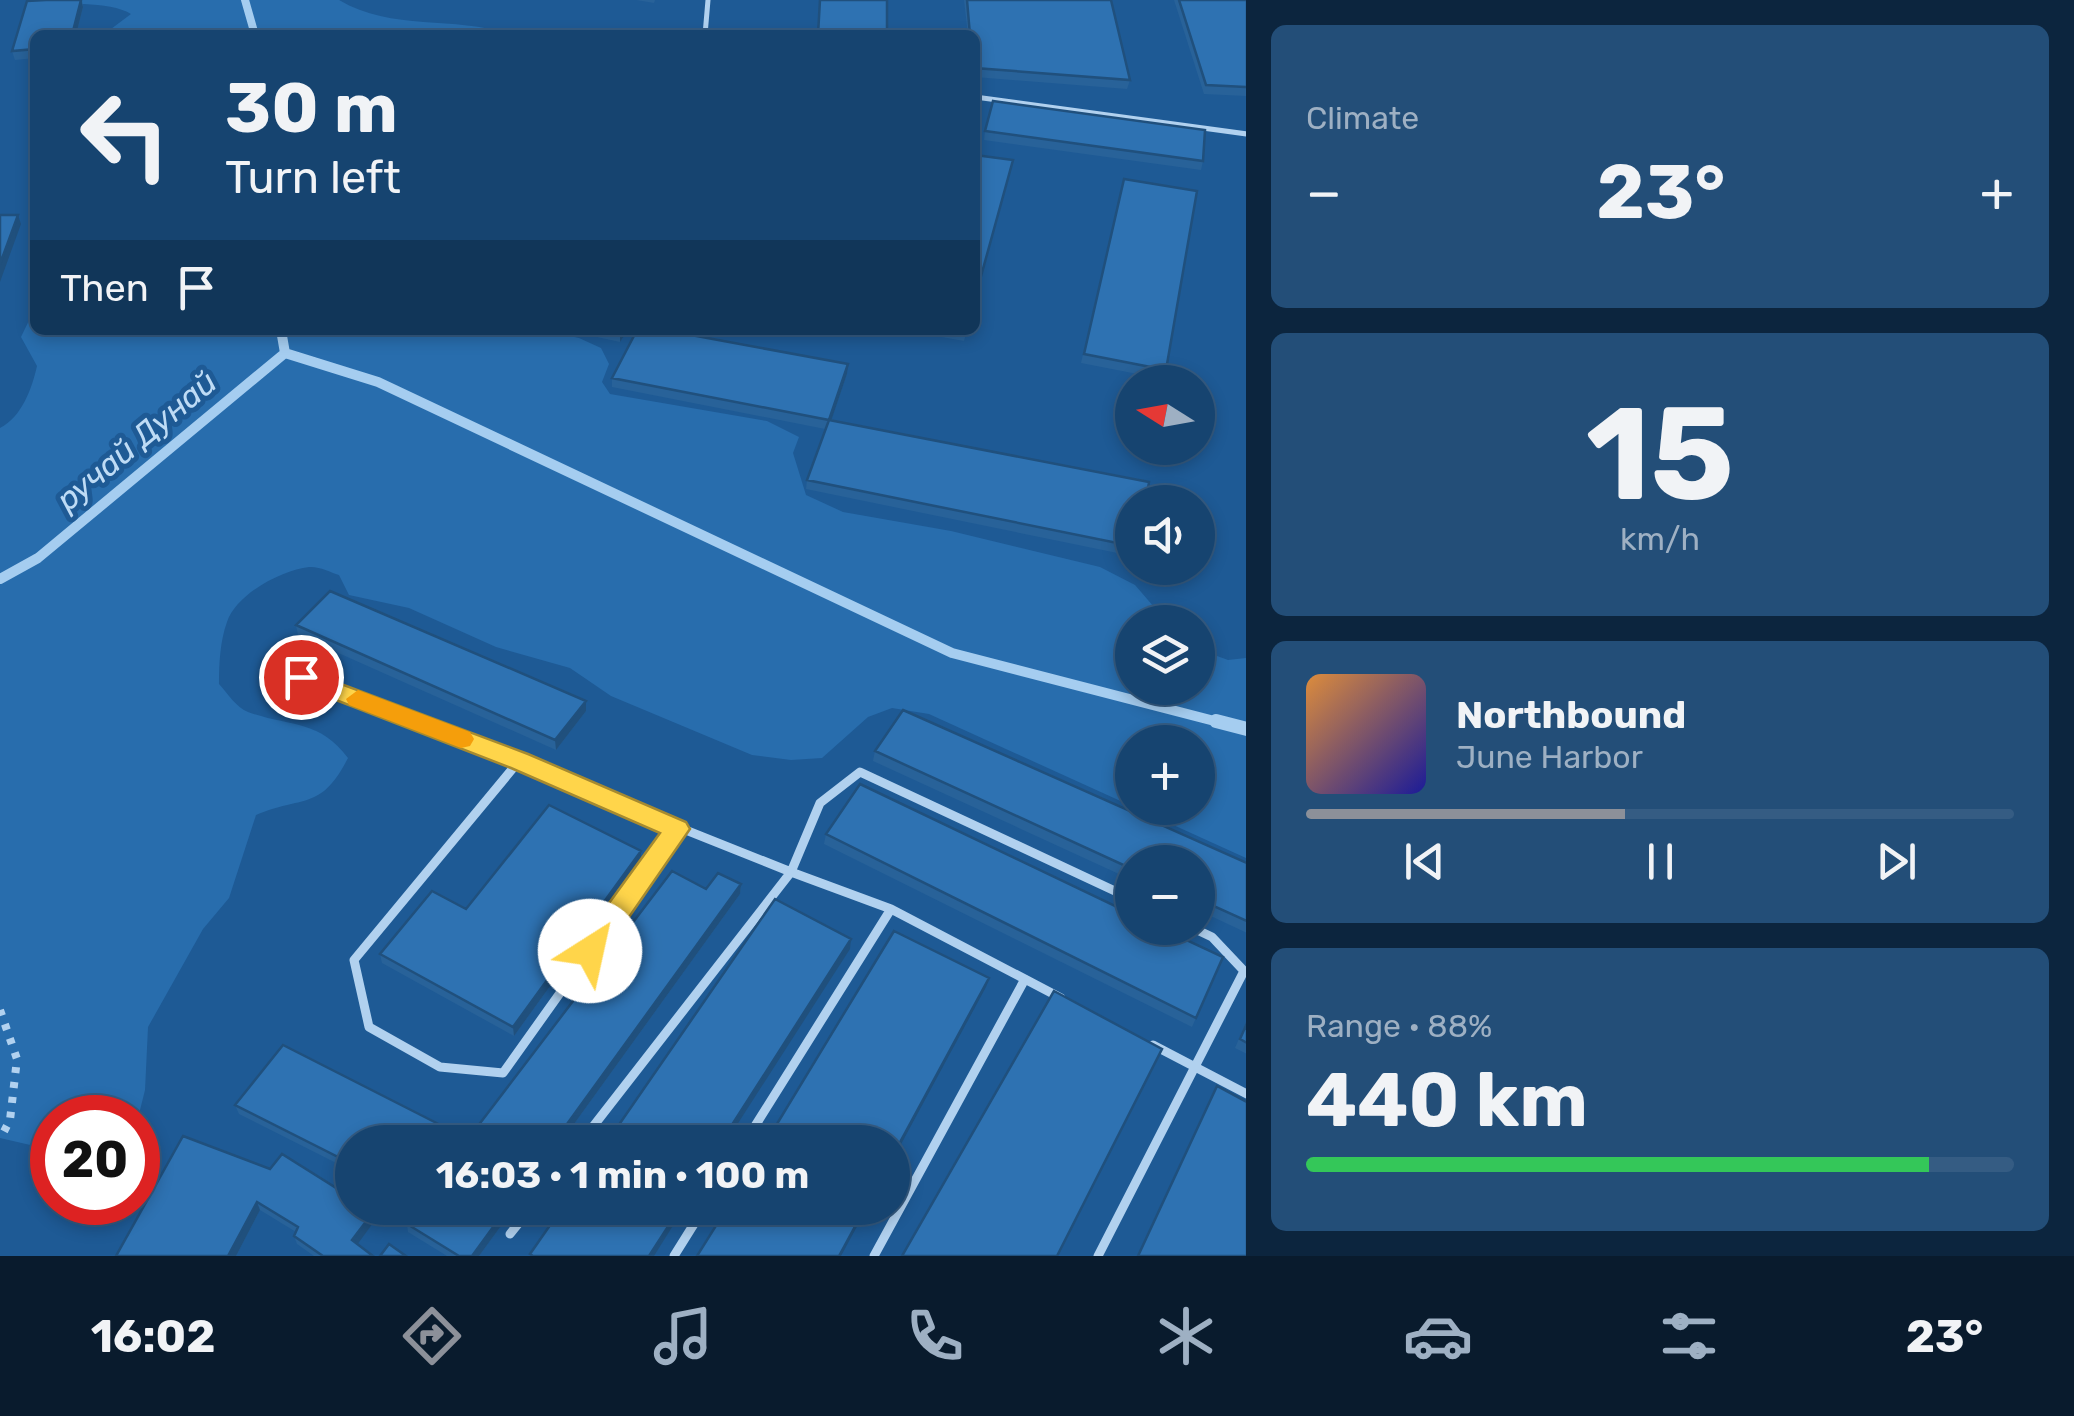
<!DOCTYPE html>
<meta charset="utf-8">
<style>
:root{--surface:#164470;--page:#234e78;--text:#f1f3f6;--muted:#9eb0c3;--line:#355c83;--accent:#8c9099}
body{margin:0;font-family:Rubik,sans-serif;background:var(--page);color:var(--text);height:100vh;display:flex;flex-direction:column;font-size:38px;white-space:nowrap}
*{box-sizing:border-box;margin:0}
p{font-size:32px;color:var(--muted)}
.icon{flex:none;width:55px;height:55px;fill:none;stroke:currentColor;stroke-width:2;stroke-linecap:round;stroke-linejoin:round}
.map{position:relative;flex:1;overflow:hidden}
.drawer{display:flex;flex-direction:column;gap:25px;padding:25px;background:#0c253e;width:828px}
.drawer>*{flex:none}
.guide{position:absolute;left:30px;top:30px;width:950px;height:305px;border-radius:15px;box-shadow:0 5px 15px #0003,0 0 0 2px var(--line);background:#164470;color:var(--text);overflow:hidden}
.needle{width:65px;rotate:281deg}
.tools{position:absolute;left:1115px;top:365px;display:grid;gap:20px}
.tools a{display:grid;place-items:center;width:100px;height:100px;border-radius:50%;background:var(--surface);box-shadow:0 5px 15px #0003,0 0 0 2px var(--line);font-size:50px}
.speed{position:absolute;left:30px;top:1095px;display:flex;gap:20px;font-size:50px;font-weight:700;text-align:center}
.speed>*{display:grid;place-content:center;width:130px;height:130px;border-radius:50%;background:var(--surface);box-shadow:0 5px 15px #0003,0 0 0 2px var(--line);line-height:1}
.speed .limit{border:15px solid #d22;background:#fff;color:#111}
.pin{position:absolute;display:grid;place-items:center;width:85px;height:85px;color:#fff;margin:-42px;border:5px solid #fff;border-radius:50%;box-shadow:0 2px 10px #0007}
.me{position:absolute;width:110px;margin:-55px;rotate:35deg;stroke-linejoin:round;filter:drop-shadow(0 0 8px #0008)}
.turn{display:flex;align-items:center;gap:35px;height:210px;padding:0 30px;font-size:45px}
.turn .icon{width:130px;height:130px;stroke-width:2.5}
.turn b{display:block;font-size:70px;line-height:85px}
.then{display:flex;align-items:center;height:95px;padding:0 30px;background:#0003;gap:20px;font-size:38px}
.big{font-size:75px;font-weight:700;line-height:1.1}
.drawer .tile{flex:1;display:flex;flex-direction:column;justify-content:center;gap:15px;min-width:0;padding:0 35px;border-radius:15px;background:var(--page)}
.drawer .dial{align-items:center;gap:0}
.dial b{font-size:130px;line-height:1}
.song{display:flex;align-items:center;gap:30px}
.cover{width:120px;height:120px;border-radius:15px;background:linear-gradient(135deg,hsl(30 70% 55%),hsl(240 70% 35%))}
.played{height:10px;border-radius:5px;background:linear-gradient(90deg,var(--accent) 45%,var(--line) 45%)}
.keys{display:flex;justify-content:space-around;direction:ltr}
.heat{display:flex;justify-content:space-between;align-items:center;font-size:55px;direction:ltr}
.charge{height:15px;border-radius:8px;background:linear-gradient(90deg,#34c759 88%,var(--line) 0)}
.trip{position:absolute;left:335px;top:1125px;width:575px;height:100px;border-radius:50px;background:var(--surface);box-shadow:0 5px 15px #0003,0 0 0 2px var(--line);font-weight:700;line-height:100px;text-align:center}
.dock{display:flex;height:160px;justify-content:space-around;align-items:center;background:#091b2d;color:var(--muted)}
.dock .icon{width:70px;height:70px}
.dock .selected{color:var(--accent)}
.dock b{font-size:45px;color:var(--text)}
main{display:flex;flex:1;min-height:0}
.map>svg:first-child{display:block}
.green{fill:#286dad;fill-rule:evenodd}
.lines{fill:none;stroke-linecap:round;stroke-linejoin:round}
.stream-far2{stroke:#a5cdf0;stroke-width:8}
.stream-far1{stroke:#a5cdf0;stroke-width:10}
.stream{stroke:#a5cdf0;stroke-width:14}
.path{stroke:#b1d1ef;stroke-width:8;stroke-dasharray:6 9;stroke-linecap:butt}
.lane-far2{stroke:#b1d1ef;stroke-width:5}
.lane-far1{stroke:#b1d1ef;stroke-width:8}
.lane{stroke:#b1d1ef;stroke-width:9}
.wall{fill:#286299}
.shaded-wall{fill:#20507d}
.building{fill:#2e72b2;stroke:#20507d;stroke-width:2.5}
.route{fill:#ffd54a;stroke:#a68a30;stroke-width:2.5}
.slow{fill:#f59e0b}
.labels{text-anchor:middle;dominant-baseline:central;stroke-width:10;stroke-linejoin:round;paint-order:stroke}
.water-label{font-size:32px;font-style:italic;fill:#bedbf5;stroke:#1e5a95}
</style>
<main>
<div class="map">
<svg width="1247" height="1256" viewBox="0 0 1247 1256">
<rect width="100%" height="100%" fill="#1e5a95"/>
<path class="green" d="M34 0H339C393 32 455 15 512 35H103L131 14C109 0 61 6 34 0Z
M35 308V330H542L579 338 601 348 609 364 602 382 610 394 767 421 799 437 793 453 806 495 843 512 951 531 1100 567 1135 585 1167 622H1132V688H1198V649L1228 660 1246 658V858L929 714 892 708 868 717 822 758 791 760 752 755 611 696 570 668 496 647 409 608 349 595 339 575C330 572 319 566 309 567 282 570 236 594 227 622 220 641 219 664 219 684 227 693 237 708 248 712 289 727 319 719 348 758 321 811 304 795 256 815L229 898 203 929 148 1027 145 1090 138 1118H52V1150L0 1138V428C22 417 32 388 37 366L21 337ZM1132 742H1198V808H1132Z"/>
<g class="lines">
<path class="stream-far2" d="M245 0 255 35"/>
<path class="stream-far1" d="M285 353 378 382 952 653 1226 724
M0 579 38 558 285 353 281 330"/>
<path class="stream" d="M1216 721 1247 729"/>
<path class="path" d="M0 1010 17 1059 10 1120 0 1139"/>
<path class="lane-far2" d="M705 35 708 0
M975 97 1247 134"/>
<path class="lane-far1" d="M301 677 418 724"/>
<path class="lane" d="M412 721 791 872 820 803 860 772 1132 899
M519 761 354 960 369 1027 440 1067 503 1073 677 829
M1153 1045 1247 1094
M581 1142 791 872 891 909 1061 998
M745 1142 891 909
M510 1234 531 1208
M674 1256 704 1208
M874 1256 1025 979
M1098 1256 1244 971 1212 937 1193 928"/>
</g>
<path class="wall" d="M46 0H82L83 7 76 35H35V58L15 60 12 51 27 1Z
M636 0H655L654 3Z
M964 0H1111L1130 80 1127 89 975 77V35H968Z
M1174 0H1247V96L1204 94Z
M985 131 1203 161 1201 170 984 140Z
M1124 179 1166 370 1163 379 1081 363Z
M565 330H628L620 342Z
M903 330H967L964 341Z
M847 374 831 420 1132 502V556L806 489 807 480 825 429 612 387V378Z
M296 625 586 711 556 750 298 635Z
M875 751 1247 863V933L1198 910V862H1132V880L873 761Z
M826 834 1223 957 1192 1027 824 844Z
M641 851V860L514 1036 382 963 380 954 466 909Z
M741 884 740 894 561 1142H352V1171L239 1114 235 1105 468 1139 706 889Z
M1247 1020V1054L1235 1048Z
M183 1136 374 1211 376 1219 357 1244 373 1256H314L297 1244 294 1236 296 1232 260 1210 236 1256H116Z
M419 1208H514L479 1256H447L408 1232 407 1224Z"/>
<path class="shaded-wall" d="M81 0 83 7 76 35H72Z
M18 215 21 224 0 282V264Z
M620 330H628L620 342Z
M848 364 847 374 828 430 829 420Z
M586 701V711L556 750 555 740Z
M641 851V860L514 1036 513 1027Z
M741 884 740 894 561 1142H554Z
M851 939 850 949 726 1142H721Z
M989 978 986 987 892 1161V1157Z
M257 1202 260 1210 236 1256H228Z
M507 1208H514L479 1256H472Z
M680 1208H684L654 1256H649Z
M865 1208H867L841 1256H839Z
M374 1211 376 1219 354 1249 352 1240Z"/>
<path class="building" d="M46 0H81L72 35H35V49L12 51 27 1Z
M820 0H887V35H818Z
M967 0H1111L1130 80 975 68V35H970Z
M1179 0H1247V87L1206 85Z
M993 101 1205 130 1203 161 985 131Z
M975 155 1013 160 975 298Z
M1124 179 1197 191 1166 370 1084 354Z
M0 215H18L0 264Z
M637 330H664L848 364 829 420 612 378Z
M829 420 1149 482 1146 502H1132V546L807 480Z
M330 591 586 701 555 740 296 625Z
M903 710 1247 863V921L1198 899V862H1132V869L875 751Z
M860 784 1132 914V928H1161L1223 957 1196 1018 826 834Z
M549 805 641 851 513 1027 380 954 432 891 466 909Z
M672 871 706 889 718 873 741 884 554 1142H352V1164L235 1105 283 1045 468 1139Z
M775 899 851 939 721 1142H607Z
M894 931 989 978 892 1157V1142H766Z
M1054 991 1162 1049 1057 1256H902Z
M1247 1023V1043L1240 1039Z
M1217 1086 1247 1102V1256H1138Z
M183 1136 270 1169 282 1154 352 1198V1208H368L374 1211 352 1240 373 1256H323L294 1236 298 1227 257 1202 228 1256H116Z
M419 1208H507L472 1256H459L407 1224Z
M562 1208H680L649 1256H533L530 1254Z
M727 1208H865L839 1256H697Z
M389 1244 406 1256H380Z"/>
<path class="route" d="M301 669 528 754 686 822 690 829 600 959 590 963 580 959 576 951 580 943 660 833 511 768 292 683 289 677 292 671Z"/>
<path class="slow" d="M358 690 470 732 474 739 470 746 461 748 349 705 346 699Z"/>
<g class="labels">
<g class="water-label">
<text transform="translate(136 441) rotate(-40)">ручай Дунай</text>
</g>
</g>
</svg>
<div class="tools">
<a><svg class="needle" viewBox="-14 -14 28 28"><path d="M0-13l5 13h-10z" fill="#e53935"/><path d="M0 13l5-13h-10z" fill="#9eb0c3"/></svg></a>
<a><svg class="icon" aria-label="sound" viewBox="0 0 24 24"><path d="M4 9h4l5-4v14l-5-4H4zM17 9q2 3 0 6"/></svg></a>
<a><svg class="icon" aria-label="layers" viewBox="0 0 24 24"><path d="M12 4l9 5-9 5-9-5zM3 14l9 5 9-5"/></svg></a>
<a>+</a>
<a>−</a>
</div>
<div class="speed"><div class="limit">20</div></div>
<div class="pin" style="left:301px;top:677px;background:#d93025"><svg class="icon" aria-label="arrive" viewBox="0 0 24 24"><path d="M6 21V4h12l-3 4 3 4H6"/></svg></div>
<svg class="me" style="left:590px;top:951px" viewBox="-20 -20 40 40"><circle r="19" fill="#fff"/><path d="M0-13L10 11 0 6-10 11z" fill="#ffd54a"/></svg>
<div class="trip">16:03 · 1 min · 100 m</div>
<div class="guide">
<div class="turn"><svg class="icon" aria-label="left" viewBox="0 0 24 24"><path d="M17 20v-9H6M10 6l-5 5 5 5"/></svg><div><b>30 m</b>Turn left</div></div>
<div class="then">Then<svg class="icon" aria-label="arrive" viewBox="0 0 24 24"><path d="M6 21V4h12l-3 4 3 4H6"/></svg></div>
</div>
</div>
<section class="drawer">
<div class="tile"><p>Climate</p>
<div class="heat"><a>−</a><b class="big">23°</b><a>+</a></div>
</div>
<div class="tile dial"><b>15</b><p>km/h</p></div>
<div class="tile">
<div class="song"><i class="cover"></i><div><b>Northbound</b><p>June Harbor</p></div></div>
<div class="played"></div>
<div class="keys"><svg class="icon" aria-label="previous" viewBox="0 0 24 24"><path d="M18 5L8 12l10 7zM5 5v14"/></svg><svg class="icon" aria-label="pause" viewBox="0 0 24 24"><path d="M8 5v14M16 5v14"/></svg><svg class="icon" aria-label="next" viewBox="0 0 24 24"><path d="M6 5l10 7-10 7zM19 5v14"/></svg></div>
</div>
<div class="tile"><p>Range · 88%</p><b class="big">440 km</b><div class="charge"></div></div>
</section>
</main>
<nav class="dock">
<b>16:02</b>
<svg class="icon selected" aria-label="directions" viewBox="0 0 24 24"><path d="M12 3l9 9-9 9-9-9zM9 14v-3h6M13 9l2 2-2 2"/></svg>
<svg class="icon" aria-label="music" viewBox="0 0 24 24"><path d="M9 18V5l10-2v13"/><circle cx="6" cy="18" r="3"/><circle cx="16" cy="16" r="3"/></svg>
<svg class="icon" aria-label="phone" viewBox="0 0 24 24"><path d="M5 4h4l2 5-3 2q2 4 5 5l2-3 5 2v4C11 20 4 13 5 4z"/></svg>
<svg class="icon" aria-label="climate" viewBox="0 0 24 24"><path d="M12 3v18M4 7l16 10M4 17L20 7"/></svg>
<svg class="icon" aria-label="car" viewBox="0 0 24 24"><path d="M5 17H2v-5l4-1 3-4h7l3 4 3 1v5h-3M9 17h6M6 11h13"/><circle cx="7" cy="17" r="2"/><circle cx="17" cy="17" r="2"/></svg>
<svg class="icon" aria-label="filters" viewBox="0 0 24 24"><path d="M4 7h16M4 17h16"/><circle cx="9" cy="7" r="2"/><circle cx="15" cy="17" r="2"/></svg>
<b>23°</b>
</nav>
